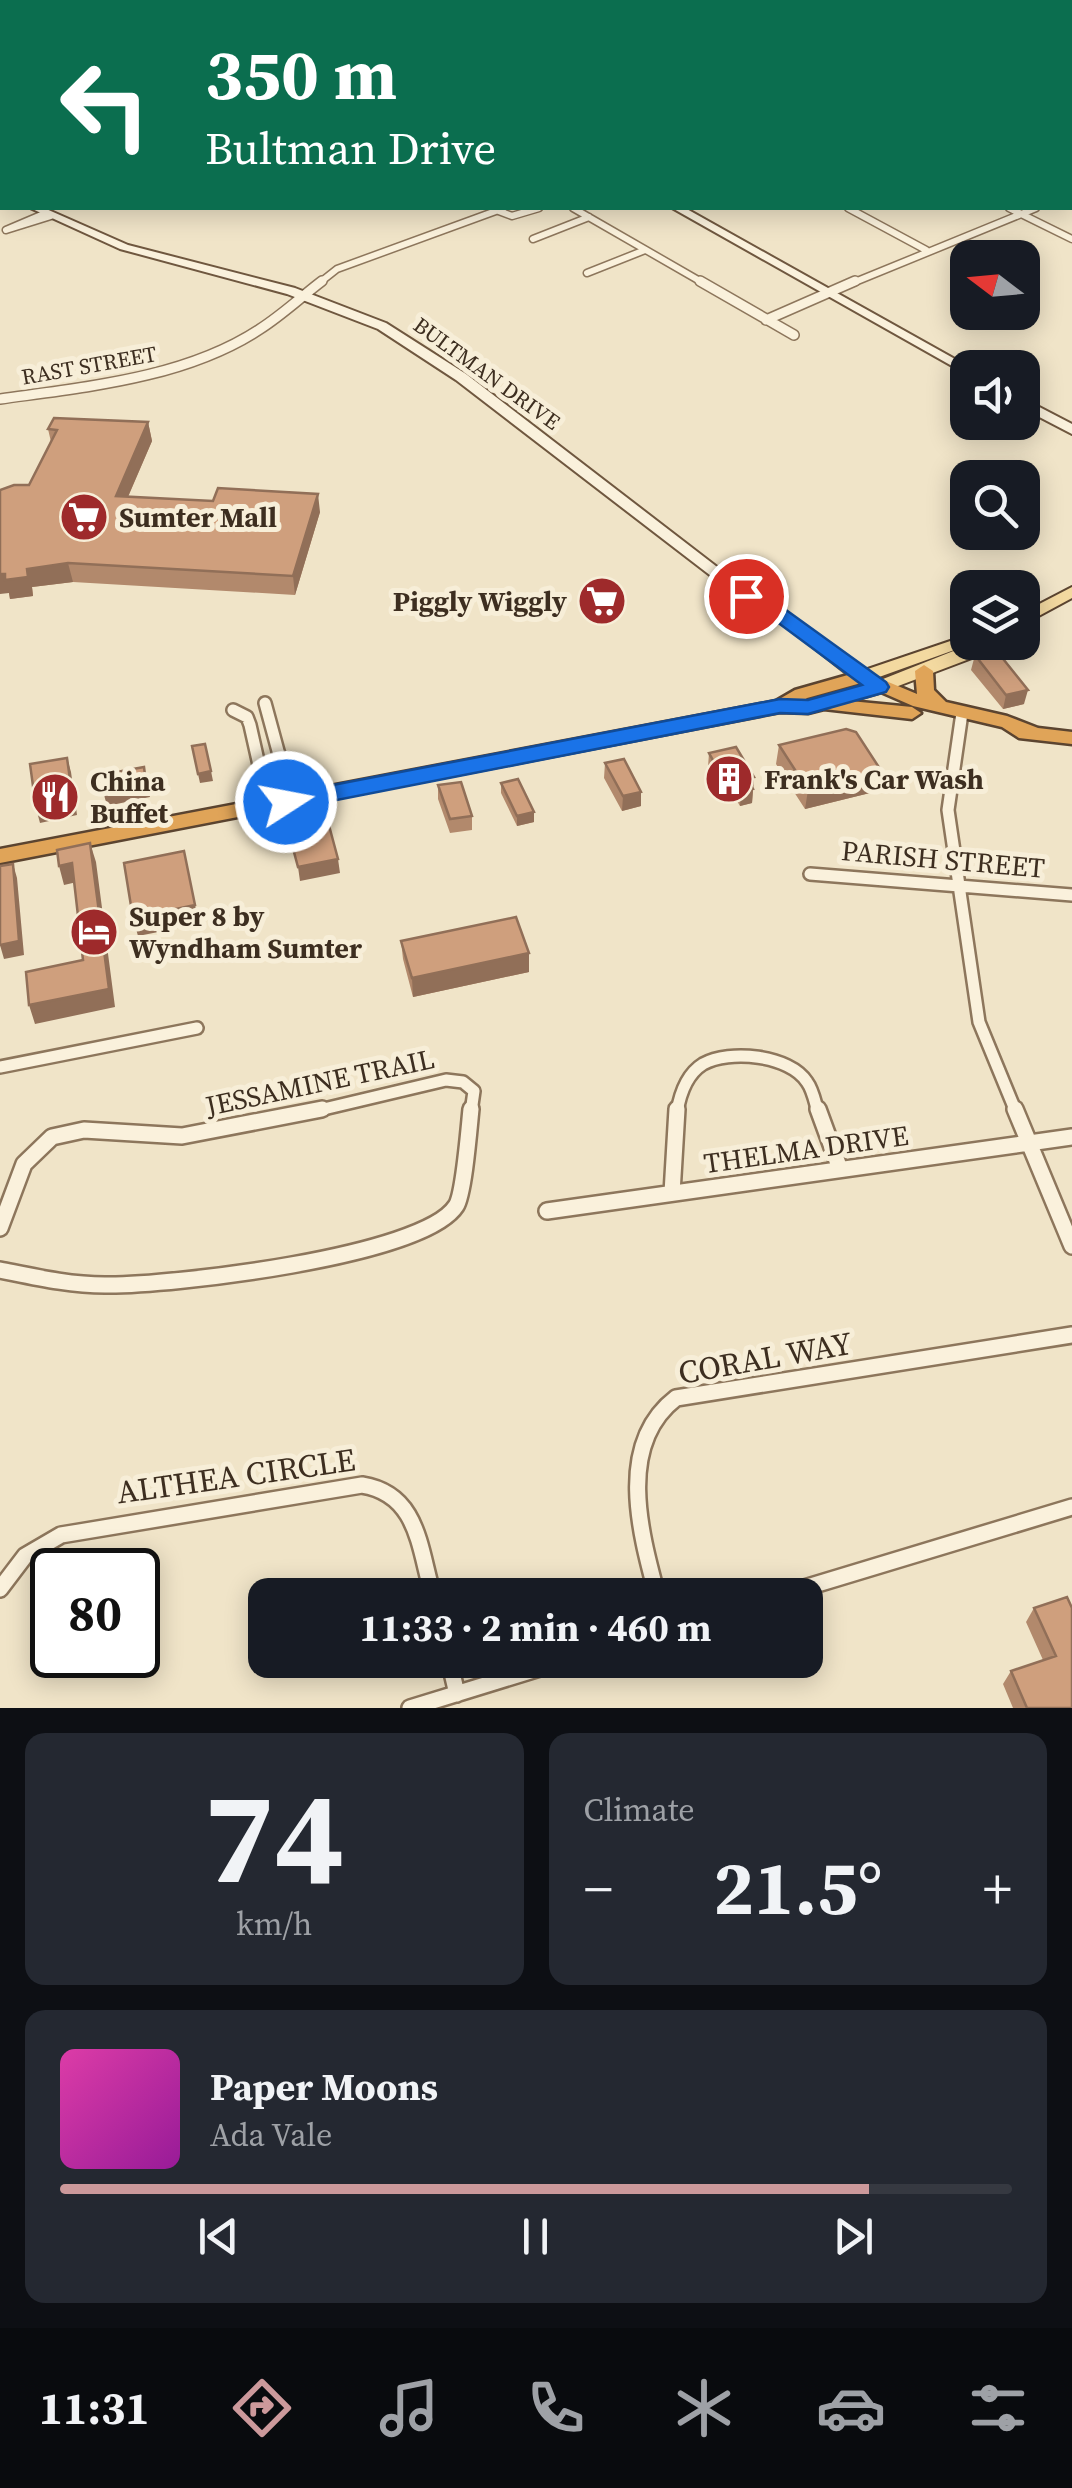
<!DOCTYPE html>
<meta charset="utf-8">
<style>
:root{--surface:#171b24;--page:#242831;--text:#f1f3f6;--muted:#9ea1a6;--line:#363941;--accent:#cc999b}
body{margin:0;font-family:"Source Serif 4",serif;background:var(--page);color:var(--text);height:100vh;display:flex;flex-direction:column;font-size:38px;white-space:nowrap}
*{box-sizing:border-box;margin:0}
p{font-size:32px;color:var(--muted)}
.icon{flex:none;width:55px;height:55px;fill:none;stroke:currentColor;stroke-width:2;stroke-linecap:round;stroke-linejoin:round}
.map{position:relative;height:1708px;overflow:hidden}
.sheet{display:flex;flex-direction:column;gap:25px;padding:25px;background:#0d0f14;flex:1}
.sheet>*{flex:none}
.banner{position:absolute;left:0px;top:0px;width:1072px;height:210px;box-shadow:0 5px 25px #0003;background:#0b6e4f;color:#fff;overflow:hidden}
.needle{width:65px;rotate:286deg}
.controls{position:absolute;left:950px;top:240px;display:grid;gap:20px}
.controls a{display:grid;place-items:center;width:90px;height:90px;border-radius:20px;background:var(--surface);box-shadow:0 5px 25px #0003;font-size:50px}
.speed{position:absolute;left:30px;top:1548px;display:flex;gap:20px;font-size:50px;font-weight:700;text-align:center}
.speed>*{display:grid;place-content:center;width:130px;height:130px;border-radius:50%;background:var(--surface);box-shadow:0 5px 25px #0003;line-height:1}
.speed .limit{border:5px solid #111;border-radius:15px;background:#fff;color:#111}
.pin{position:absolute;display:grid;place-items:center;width:85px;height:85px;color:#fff;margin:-42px;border:5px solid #fff;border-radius:50%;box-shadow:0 2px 10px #0007}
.me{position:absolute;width:110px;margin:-55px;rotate:79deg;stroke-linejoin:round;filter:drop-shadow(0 0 8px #0008)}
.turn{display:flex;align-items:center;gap:35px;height:210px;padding:0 40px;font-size:45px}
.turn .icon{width:130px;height:130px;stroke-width:2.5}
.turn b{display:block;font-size:70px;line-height:85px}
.big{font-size:75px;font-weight:700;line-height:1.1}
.sheet .tile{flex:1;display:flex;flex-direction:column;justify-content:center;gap:15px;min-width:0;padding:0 35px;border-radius:20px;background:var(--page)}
.sheet .dial{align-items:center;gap:0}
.dial b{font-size:130px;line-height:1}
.song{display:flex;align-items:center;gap:30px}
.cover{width:120px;height:120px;border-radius:15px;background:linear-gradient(135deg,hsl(320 70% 55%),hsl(300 70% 35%))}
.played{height:10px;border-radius:5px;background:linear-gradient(90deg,var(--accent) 85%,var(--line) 85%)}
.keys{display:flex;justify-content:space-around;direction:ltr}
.heat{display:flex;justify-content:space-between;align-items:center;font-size:55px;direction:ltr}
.sheet .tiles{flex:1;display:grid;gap:25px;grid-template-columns:1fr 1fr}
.tile:last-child{grid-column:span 2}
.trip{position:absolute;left:248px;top:1578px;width:575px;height:100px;border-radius:20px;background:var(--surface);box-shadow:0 5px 25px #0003;font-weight:700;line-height:100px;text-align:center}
.tabs{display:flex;height:160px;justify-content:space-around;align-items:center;background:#090b0e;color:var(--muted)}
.tabs .icon{width:70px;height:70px}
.tabs .active{color:var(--accent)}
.tabs b{font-size:45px;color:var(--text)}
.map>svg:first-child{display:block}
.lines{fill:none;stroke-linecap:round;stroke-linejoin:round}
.stream{stroke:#6f938a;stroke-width:2.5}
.street-far3-casing{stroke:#8d765c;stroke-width:9}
.street-far2-casing{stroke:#8d765c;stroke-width:12}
.street-far1-casing{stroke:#8d765c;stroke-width:16}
.street-casing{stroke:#8d765c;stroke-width:20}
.secondary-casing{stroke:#6f573f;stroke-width:4}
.primary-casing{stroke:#5b4430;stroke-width:4}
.highway-casing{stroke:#5b4430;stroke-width:5}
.street-far3{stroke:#faf1dc;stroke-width:6}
.street-far2{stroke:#faf1dc;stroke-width:9}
.street-far1{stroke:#faf1dc;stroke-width:11}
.street{stroke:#faf1dc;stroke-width:15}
.secondary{fill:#faf1dc;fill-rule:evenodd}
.primary{fill:#f3d9a0;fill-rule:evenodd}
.highway{fill:#e0a458;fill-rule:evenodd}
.wall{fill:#b2896c}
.shaded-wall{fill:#916f58}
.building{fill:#cf9f7d;stroke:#916f58;stroke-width:2.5}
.route{fill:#1a73e8;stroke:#114b97;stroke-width:2.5}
.labels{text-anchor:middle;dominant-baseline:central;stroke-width:10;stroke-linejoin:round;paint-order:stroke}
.far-street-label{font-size:22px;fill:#3d2e20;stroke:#f7eed8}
.poi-label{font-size:28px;font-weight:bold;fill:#3d2e20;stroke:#f7eed8;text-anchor:start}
.street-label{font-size:28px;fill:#3d2e20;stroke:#f7eed8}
.near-street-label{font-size:32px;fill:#3d2e20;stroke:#f7eed8}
</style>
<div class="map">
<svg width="1072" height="1708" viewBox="0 0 1072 1708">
<rect width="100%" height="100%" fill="#f0e4c8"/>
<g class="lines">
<path class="stream" d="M702 0 709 2"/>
<g class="street-far3-casing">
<path id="street-far3" d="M562 0 567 2
M573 208 705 284
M848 208 926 250
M1009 208 1072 239
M496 210 512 216 539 208
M46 213 6 230 51 216
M533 239 589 217
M587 273 645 250
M318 284 337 269 504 208
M850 284 1036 208"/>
</g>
<g class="street-far2-casing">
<path id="street-far2" d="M700 281 794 335
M766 320 855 281
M0 399C86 387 186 378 260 329 282 315 301 297 322 281"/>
</g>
<g class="street-far1-casing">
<path id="street-far1" d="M265 703 281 762 286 802
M233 710 247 717 250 725 268 805
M962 713 948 810 979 1022 1016 1112
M810 874 1072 895
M0 1067 197 1028
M311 1112 446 1080 463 1082 474 1091 471 1112
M677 1112C680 1094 687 1074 703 1064 729 1049 790 1055 807 1082 813 1090 815 1102 818 1112"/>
</g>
<g class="street-casing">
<path id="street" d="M818 1109 840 1169
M1015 1109 1072 1246
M672 1193 677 1109
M547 1211 1072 1137
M0 1228 24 1164 52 1137 84 1130 182 1136 322 1109
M0 1270C35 1277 69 1285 105 1285 168 1286 423 1257 456 1206 464 1194 469 1128 471 1109
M0 1589 25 1556 61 1535 362 1485C419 1494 419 1549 433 1595
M657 1595C640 1532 616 1444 676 1398L1072 1335
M781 1595 1072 1507
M449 1660 457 1694
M410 1708 566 1660"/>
</g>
<g class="secondary-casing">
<path id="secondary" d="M0 181H2V188H0Z
M30 208H44L128 245 295 288 386 323 466 374 751 593 781 608 870 677 862 682 856 681 771 614 741 599 456 380 378 329 287 294 120 249Z
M672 208H685L971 368H968V375Z
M1022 398 1072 424V434L1022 408Z"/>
</g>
<g class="primary-casing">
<path id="primary" d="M1072 587V598L1022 625V613Z
M968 635V642H989L980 655 885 691 879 692 871 687 873 683 971 644 868 681 862 682 854 677 856 673Z"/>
</g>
<g class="highway-casing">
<path id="highway" d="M0 105 2 106V112L0 113Z
M924 665 933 671 934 690 946 702 1007 716 1038 728 1072 732V744L1019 738 1002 727 913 706 881 692 850 701 912 707 921 713 912 719 824 709 808 713 780 712 0 863V849L776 701 795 690 862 671 917 694 915 671ZM861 683 864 685 803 701 807 698Z"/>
</g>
<use href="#street-far3" class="street-far3"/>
<use href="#street-far2" class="street-far2"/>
<use href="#street-far1" class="street-far1"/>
<use href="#street" class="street"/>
<use href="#secondary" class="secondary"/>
<use href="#primary" class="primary"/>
<use href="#highway" class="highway"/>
</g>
<path class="wall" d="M148 422 152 441 128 497 320 512 295 595 73 582 32 587 33 596 10 599 9 593 29 485 51 442 48 429Z
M975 655 1024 704 1003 709 971 670Z
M779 745 878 791 805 809 776 764Z
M709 753 754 777 752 803 740 806 734 796 724 798 708 767Z
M605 763 641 792V806L622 811 604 778Z
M501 783 534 822 517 826 501 793Z
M438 785 472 816V830L450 833 438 799Z
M401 941 529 953V972L413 997 403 959Z
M1034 1608H1072V1708H1013L1003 1684 1011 1671 1043 1660 1026 1622Z"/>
<path class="shaded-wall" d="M148 422 152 441 120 515 116 496Z
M318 494 320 512 295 595 293 576Z
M68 563 73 582 32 587 33 596 10 599 9 593 0 594V574Z
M1028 690 1024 704 1003 709 1006 695Z
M67 758 71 772 77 815 40 823 36 808Z
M144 767 150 797 107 806 103 791Z
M211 771 213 781 200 783 198 774Z
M882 772 878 791 805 809 808 790Z
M754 777 752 803 740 806 741 792 747 778Z
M736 782 734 796 724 798 726 784Z
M641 792V806L622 811 623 796Z
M534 812V822L517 826V816Z
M90 843 96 862 115 1007 35 1024 29 1005 109 989Z
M184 851 199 924 138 936 133 918Z
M338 859 340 873 300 881 298 867Z
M72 863 77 882 64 885 59 866Z
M13 864 17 878 24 955 4 959 0 945Z
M529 953V972L413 997 412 978Z"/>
<path class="building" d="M54 418 148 422 116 496 213 501 218 488 318 494 293 576 68 563 27 569 28 577 5 580V574H0V490L14 485H29L57 430 48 429Z
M996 650 1028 690 1006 695 975 655Z
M846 729 856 732 882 772 808 790 779 745Z
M205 744 211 771 198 774 192 746Z
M736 747 754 777 747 778 753 789 741 792 736 782 726 784 709 753Z
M67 758 73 801 36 808 30 764Z
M624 759 641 792 623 796 605 763Z
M144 767 146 783 103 791 100 775Z
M518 779 534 812 517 816 501 783Z
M461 782 472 816 450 819 438 785Z
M327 818 338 859 298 867 287 826Z
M90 843 109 989 29 1005 26 972 83 960 72 863 59 866 57 850Z
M184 851 195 905 133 918 124 863Z
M13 864 19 941 0 945V866Z
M516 917 529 953 412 978 401 941Z
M1067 1597 1072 1608V1708H1027L1011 1671 1056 1656 1034 1608Z"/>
<path class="route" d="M746 590 782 607 886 682 889 687 886 692 808 714 780 713 286 810 275 802 286 794 780 699 808 700 862 685 769 616 740 600V592Z"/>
<defs>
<g id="supermarket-disc" transform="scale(2.5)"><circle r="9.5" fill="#9e2a2b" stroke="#f7eed8"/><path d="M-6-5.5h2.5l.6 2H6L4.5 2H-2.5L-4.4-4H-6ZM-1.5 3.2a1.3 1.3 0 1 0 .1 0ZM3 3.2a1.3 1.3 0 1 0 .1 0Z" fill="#fff"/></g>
<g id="building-disc" transform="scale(2.5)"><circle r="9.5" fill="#9e2a2b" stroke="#f7eed8"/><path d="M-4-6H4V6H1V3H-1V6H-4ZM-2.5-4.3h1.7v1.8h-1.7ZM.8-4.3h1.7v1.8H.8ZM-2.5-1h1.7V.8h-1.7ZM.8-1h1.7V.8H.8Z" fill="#fff"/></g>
<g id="restaurant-disc" transform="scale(2.5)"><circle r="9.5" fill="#9e2a2b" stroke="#f7eed8"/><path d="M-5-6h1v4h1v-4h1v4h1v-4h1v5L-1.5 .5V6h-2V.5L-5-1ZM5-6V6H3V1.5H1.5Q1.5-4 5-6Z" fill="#fff"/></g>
<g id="hotel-disc" transform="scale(2.5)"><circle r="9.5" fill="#9e2a2b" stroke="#f7eed8"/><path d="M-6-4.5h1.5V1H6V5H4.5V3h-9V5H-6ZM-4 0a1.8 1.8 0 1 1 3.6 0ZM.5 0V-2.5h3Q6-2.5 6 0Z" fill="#fff"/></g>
</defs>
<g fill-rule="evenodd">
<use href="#supermarket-disc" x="84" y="517"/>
<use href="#supermarket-disc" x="602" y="601"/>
<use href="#building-disc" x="729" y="779"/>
<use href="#restaurant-disc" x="55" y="797"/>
<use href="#hotel-disc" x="94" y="932"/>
</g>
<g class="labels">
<g class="far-street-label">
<text transform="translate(89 365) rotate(-10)">RAST STREET</text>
<text transform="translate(487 373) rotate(36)">BULTMAN DRIVE</text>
</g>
<g class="poi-label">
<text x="119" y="517">Sumter Mall</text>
<text x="567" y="601" text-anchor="end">Piggly Wiggly</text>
<text x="764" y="779">Frank's Car Wash</text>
<text x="90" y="781">China<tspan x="90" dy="32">Buffet</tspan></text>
<text x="129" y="916">Super 8 by<tspan x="129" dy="32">Wyndham Sumter</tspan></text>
</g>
<g class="street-label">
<text transform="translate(943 859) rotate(5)">PARISH STREET</text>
<text transform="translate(320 1082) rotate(-12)">JESSAMINE TRAIL</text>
<text transform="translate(806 1149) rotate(-8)">THELMA DRIVE</text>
</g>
<g class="near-street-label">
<text transform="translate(765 1358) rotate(-10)">CORAL WAY</text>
<text transform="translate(236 1476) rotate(-8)">ALTHEA CIRCLE</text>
</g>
</g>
</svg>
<div class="controls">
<a><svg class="needle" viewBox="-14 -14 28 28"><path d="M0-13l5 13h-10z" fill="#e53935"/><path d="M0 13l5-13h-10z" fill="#9ea1a6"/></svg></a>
<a><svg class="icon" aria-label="sound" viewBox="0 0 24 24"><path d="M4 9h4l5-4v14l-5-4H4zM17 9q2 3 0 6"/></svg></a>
<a><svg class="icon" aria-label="search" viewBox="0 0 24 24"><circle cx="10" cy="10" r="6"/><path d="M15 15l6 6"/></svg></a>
<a><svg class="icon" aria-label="layers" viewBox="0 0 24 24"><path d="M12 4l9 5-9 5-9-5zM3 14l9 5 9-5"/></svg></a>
</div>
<div class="speed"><div class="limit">80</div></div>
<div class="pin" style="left:746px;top:596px;background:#d93025"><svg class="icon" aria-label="arrive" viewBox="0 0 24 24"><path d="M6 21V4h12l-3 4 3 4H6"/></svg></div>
<svg class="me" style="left:286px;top:802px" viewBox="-20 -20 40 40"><circle r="17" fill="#1a73e8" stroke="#fff" stroke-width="3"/><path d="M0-11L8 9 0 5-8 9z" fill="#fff"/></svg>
<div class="trip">11:33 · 2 min · 460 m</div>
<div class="banner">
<div class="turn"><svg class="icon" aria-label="left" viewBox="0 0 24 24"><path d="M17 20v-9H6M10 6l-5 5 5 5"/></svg><div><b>350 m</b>Bultman Drive</div></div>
</div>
</div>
<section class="sheet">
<div class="tiles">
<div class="tile dial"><b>74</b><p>km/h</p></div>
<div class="tile"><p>Climate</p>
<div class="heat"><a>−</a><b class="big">21.5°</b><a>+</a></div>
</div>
<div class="tile">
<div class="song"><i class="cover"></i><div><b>Paper Moons</b><p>Ada Vale</p></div></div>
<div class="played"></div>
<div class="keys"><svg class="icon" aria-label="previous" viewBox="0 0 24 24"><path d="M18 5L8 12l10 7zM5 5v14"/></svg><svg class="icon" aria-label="pause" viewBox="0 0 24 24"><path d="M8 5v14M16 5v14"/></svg><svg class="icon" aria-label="next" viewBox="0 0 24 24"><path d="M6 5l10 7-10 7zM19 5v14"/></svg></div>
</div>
</div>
</section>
<nav class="tabs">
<b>11:31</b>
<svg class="icon active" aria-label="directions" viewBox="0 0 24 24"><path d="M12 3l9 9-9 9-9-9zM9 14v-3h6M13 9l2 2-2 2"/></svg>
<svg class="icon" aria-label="music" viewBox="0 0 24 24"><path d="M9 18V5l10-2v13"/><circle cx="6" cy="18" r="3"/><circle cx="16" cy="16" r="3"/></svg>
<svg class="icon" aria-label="phone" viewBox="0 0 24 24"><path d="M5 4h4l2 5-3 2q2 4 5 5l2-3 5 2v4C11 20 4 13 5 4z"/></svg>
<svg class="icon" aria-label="climate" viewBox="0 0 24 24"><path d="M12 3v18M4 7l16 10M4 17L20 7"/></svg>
<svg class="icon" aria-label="car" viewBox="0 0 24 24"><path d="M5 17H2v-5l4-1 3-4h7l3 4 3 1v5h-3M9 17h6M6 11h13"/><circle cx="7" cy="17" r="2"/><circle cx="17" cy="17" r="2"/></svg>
<svg class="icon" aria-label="filters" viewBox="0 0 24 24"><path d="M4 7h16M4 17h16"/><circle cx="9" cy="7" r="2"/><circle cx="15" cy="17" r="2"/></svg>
</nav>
